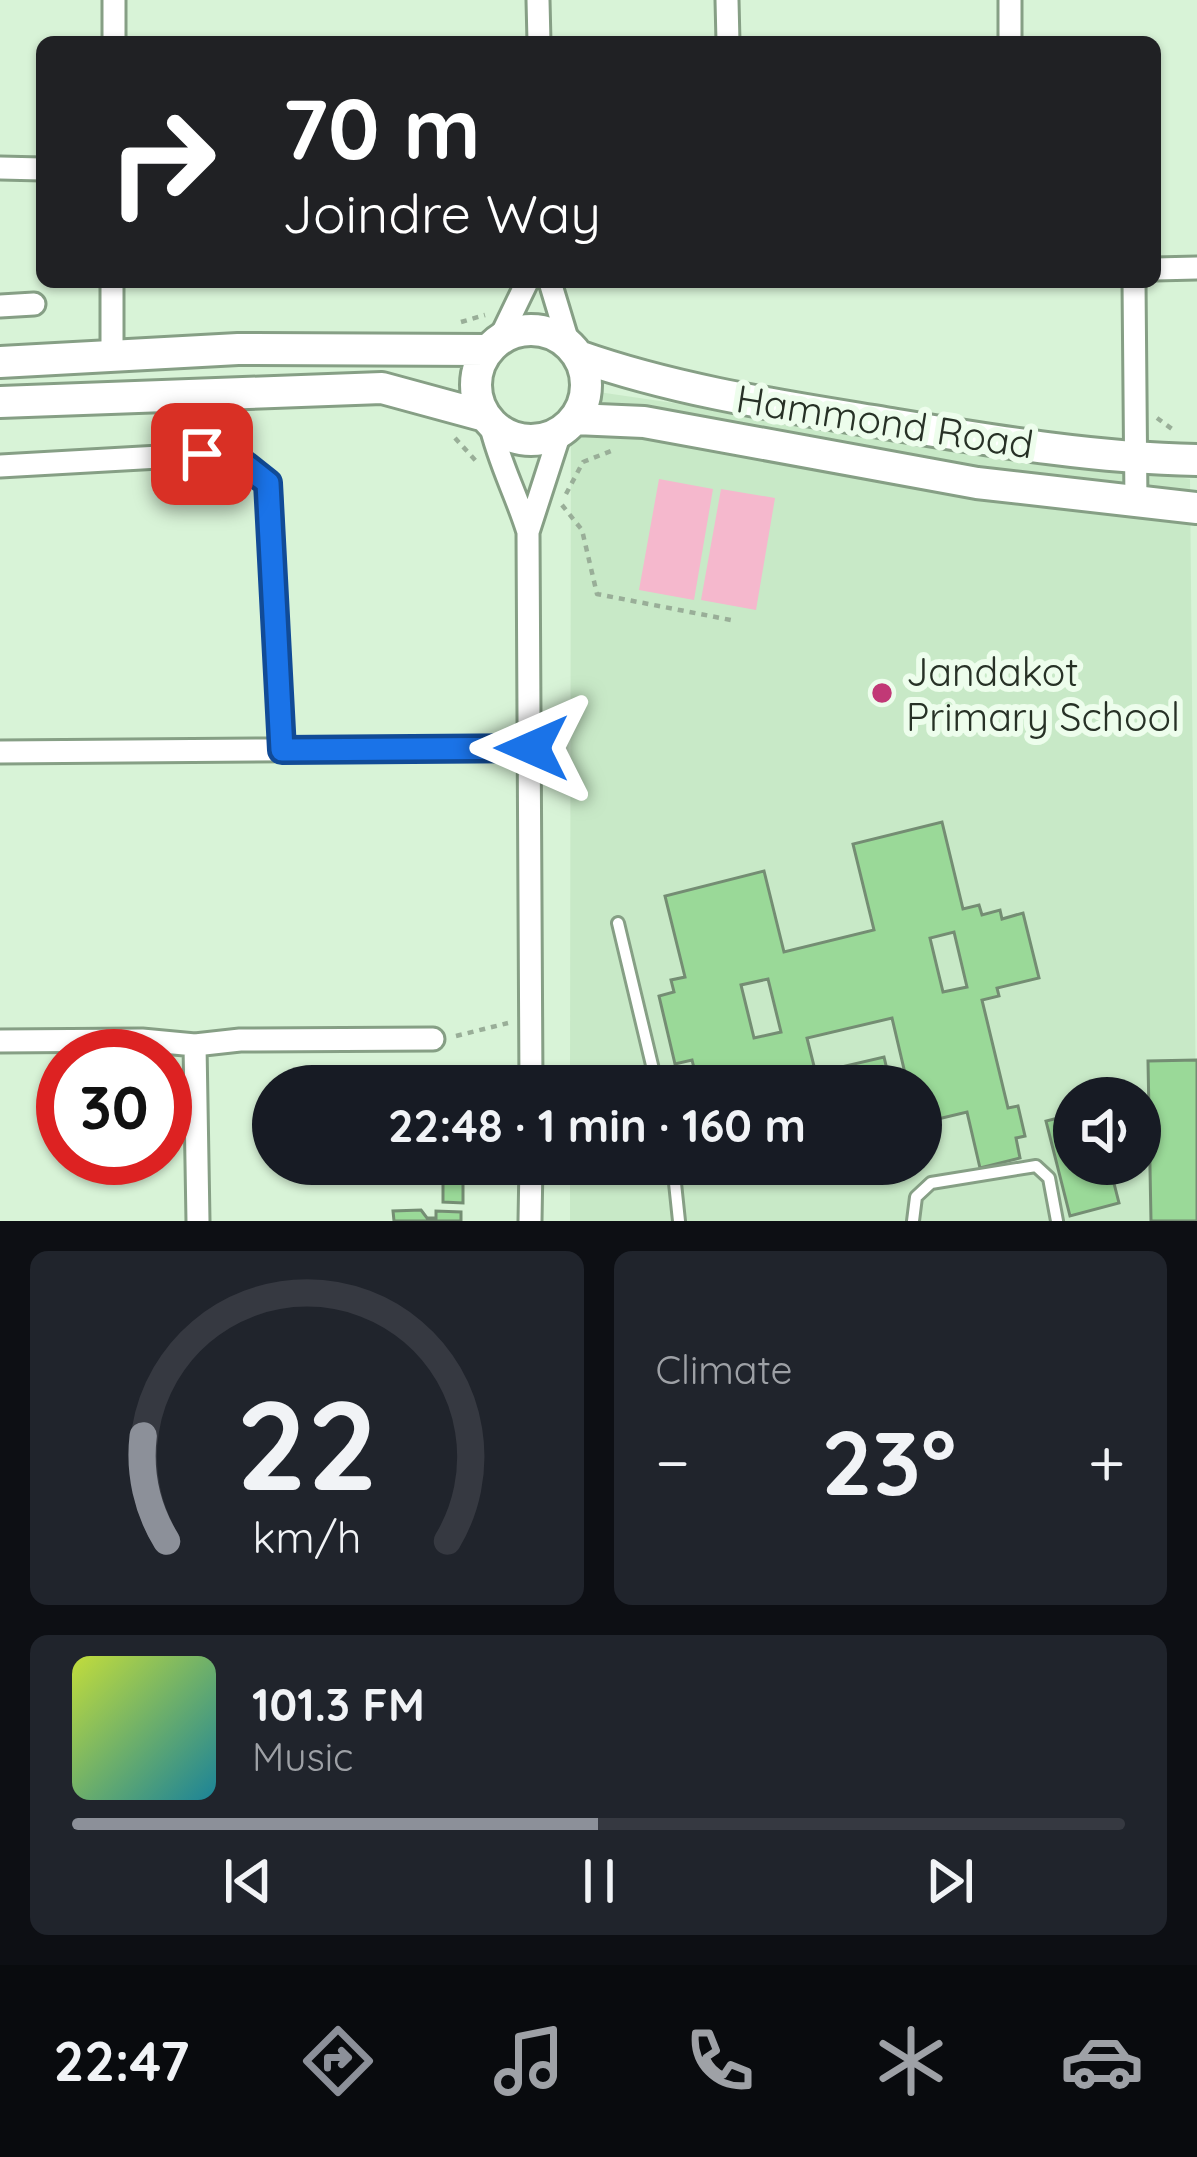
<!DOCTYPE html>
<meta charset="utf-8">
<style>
:root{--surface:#171b24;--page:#20242c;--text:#f1f3f6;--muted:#9ea1a6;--line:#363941;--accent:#8c9099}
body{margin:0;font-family:Quicksand,sans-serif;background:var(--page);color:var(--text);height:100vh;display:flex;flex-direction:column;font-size:45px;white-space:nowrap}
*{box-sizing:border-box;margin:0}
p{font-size:39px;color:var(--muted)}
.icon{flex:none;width:66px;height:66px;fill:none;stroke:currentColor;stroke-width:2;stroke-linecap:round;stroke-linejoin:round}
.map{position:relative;height:1221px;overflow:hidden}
.sheet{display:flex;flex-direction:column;gap:30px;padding:30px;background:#0d0f14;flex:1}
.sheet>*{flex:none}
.banner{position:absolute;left:36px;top:36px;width:1125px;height:252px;border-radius:18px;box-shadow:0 3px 9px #0004;background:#202124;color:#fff;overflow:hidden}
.fabs{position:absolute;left:1053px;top:1077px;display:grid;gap:24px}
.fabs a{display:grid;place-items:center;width:108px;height:108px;border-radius:50%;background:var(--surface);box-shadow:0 3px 9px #0004;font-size:60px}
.speed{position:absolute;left:36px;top:1029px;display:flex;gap:24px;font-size:60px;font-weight:700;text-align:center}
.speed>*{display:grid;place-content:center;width:156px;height:156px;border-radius:50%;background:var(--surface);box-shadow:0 3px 9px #0004;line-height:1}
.speed .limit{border:18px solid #d22;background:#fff;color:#111}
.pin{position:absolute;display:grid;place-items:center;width:102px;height:102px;color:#fff;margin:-51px;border-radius:24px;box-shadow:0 6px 18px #0006}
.me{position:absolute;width:132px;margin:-66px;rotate:270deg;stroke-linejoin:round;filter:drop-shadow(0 0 9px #0008)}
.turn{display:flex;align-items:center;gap:42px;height:252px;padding:0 48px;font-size:54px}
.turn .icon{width:156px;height:156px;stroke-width:2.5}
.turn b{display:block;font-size:84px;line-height:102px}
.big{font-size:90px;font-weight:800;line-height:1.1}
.sheet .widget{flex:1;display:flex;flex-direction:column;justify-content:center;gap:18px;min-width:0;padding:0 42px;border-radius:18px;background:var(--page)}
.sheet .dial{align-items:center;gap:0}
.dial svg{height:312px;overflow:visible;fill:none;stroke:var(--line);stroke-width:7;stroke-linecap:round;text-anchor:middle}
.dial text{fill:var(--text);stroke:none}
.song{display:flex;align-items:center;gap:36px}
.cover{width:144px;height:144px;border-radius:18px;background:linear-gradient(135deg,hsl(70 70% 55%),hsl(190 70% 35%))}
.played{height:12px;border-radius:6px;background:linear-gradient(90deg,var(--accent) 50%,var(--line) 50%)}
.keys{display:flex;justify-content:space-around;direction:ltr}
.heat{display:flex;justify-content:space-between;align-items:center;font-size:66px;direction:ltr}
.sheet .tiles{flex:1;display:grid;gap:30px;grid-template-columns:1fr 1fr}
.widget:last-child{grid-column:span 2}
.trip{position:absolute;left:252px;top:1065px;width:690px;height:120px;border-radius:60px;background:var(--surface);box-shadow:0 3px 9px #0004;font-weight:800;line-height:120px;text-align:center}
.tab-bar{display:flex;height:192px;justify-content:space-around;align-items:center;background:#090b0e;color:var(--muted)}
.tab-bar .icon{width:84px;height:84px}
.tab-bar .selected{color:var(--accent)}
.tab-bar b{font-size:54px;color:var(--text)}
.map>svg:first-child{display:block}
.built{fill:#c8e9c7;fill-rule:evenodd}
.green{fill:#f5b8cd}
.building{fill:#9ad998;stroke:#748d73;stroke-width:3;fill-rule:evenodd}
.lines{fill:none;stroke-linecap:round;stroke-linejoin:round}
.service-casing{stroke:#869f85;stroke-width:16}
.minor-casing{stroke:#869f85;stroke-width:27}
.secondary-casing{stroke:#869f85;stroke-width:36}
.path{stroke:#99ae98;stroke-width:4.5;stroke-dasharray:6 6;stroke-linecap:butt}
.service{stroke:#fff;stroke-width:10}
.minor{stroke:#fff;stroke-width:21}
.secondary{stroke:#fff;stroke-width:30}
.route-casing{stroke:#114b97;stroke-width:30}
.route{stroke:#1a73e8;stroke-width:21}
.poi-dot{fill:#c13976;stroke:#edfdec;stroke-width:4.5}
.labels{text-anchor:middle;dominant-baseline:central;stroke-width:12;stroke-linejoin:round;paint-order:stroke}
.street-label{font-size:39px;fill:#273126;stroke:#edfdec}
.poi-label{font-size:39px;fill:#273126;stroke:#edfdec;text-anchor:start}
</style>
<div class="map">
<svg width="1197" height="1221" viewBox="0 0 1197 1221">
<rect width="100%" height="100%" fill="#d8f3d7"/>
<path class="built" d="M571 388 1190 479 1197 1221H570V1164H921V1086H570ZM1074 1098H1140V1164H1074Z"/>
<path class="green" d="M659 479 713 489 694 600 639 590Z
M721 489 775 498 756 610 701 600Z"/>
<path class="building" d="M942 822 963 909 979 905 982 915 1000 910 1002 919 1023 913 1039 978 997 988 999 996 982 1000 1008 1108 1018 1106 1025 1136 1016 1138 1020 1158 980 1168 967 1112 921 1123V1086H908L892 1018 807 1038 819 1086H708L705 1074 696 1076 692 1060 675 1064 659 996 674 992 671 980 685 977 665 896 764 871 784 952 874 930 853 844ZM954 932 967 987 943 992 930 938ZM768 979 781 1032 754 1038 741 985Z
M884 1057 891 1086H832L828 1070Z
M1197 1060V1221H1151L1148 1061Z
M389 1068H457L467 1077V1086H389Z
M1074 1114V1164H1109L1119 1203 1070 1216 1046 1121Z
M389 1164H455V1182H463V1203L443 1202V1183L389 1182Z
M421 1210 427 1218H436V1211L461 1212V1221H394L393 1211Z"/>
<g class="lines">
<g class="service-casing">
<path id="service" d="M618 923 657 1086
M673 1164 679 1221
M913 1221 916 1197 931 1183 1036 1166 1049 1178 1057 1221"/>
</g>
<g class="minor-casing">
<path id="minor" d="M538 0 539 42
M727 0 728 42
M1010 0V42
M114 42V0
M0 168 42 169
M1155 269 1197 268
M112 282V357
M550 282 569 345
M1134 282 1136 504
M0 306 34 304
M499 340 527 282
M490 423C499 463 516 493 528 532L531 1086
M0 466 230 453 269 483 282 750
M528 532 560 433
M0 752 532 748
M0 1041 142 1040 195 1045 240 1040 433 1039
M195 1045 198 1221
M530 1221 531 1164"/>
</g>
<g class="secondary-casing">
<path id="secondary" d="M476 385a55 55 0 1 1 110 0a55 55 0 1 1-110 0Z
M578 356C677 391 781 406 885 423 988 440 1092 458 1197 460
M0 362 238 349 488 350
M0 402 382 388 485 416
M575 419 644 422 977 483 1197 508"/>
</g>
<path class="path" d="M461 322 485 315
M1157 418 1176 432
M455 438 476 461
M566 494 583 462 616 449
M562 505 582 530 597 594 736 621
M456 1036 508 1023"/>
<use href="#service" class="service"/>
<use href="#minor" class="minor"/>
<use href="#secondary" class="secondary"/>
</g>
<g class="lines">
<g class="route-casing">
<path id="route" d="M202 454 230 453 268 483 282 750 532 748"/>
</g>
<use href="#route" class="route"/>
</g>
<circle class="poi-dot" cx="882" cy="693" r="12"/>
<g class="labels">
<g class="street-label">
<text transform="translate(885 421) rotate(9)">Hammond Road</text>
</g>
<g class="poi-label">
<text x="906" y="671">Jandakot<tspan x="906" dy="45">Primary School</tspan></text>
</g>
</g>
</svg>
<div class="fabs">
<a><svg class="icon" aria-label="sound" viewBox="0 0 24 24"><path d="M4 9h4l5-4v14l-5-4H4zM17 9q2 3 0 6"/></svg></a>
</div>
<div class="speed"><div class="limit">30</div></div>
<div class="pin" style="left:202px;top:454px;background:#d93025"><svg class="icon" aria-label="arrive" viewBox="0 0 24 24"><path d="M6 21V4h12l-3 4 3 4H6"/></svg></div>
<svg class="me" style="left:532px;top:748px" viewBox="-20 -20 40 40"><path d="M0-17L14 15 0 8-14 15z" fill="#1a73e8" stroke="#fff" stroke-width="4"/></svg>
<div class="trip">22:48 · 1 min · 160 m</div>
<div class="banner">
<div class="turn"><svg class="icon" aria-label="right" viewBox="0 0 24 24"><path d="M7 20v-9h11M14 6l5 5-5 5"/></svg><div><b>70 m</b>Joindre Way</div></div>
</div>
</div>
<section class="sheet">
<div class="tiles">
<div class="widget dial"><svg viewBox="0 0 100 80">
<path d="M14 69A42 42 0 1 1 86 69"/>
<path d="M14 69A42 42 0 0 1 8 42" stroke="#8c9099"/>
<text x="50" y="56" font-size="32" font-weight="700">22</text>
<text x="50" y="72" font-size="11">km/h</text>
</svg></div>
<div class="widget"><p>Climate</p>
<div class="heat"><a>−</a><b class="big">23°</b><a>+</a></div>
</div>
<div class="widget">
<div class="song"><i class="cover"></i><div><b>101.3 FM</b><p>Music</p></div></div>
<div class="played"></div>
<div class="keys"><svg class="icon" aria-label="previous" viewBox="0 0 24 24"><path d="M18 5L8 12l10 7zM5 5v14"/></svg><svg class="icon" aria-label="pause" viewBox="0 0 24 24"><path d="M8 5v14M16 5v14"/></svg><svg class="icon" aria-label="next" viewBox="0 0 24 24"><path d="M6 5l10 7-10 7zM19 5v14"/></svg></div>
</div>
</div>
</section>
<nav class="tab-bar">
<b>22:47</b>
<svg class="icon selected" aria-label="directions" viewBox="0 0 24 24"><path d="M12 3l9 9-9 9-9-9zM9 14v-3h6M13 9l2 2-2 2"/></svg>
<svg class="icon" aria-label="music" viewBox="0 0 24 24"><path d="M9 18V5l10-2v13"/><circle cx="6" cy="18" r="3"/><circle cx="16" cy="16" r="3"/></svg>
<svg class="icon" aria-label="phone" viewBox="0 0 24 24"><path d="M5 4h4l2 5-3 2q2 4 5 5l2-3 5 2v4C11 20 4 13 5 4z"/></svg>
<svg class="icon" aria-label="climate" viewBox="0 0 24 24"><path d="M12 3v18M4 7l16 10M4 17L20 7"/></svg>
<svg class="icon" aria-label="car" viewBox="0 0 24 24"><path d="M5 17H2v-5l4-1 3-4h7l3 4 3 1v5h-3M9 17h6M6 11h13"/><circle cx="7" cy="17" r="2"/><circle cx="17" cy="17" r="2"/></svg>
</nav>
